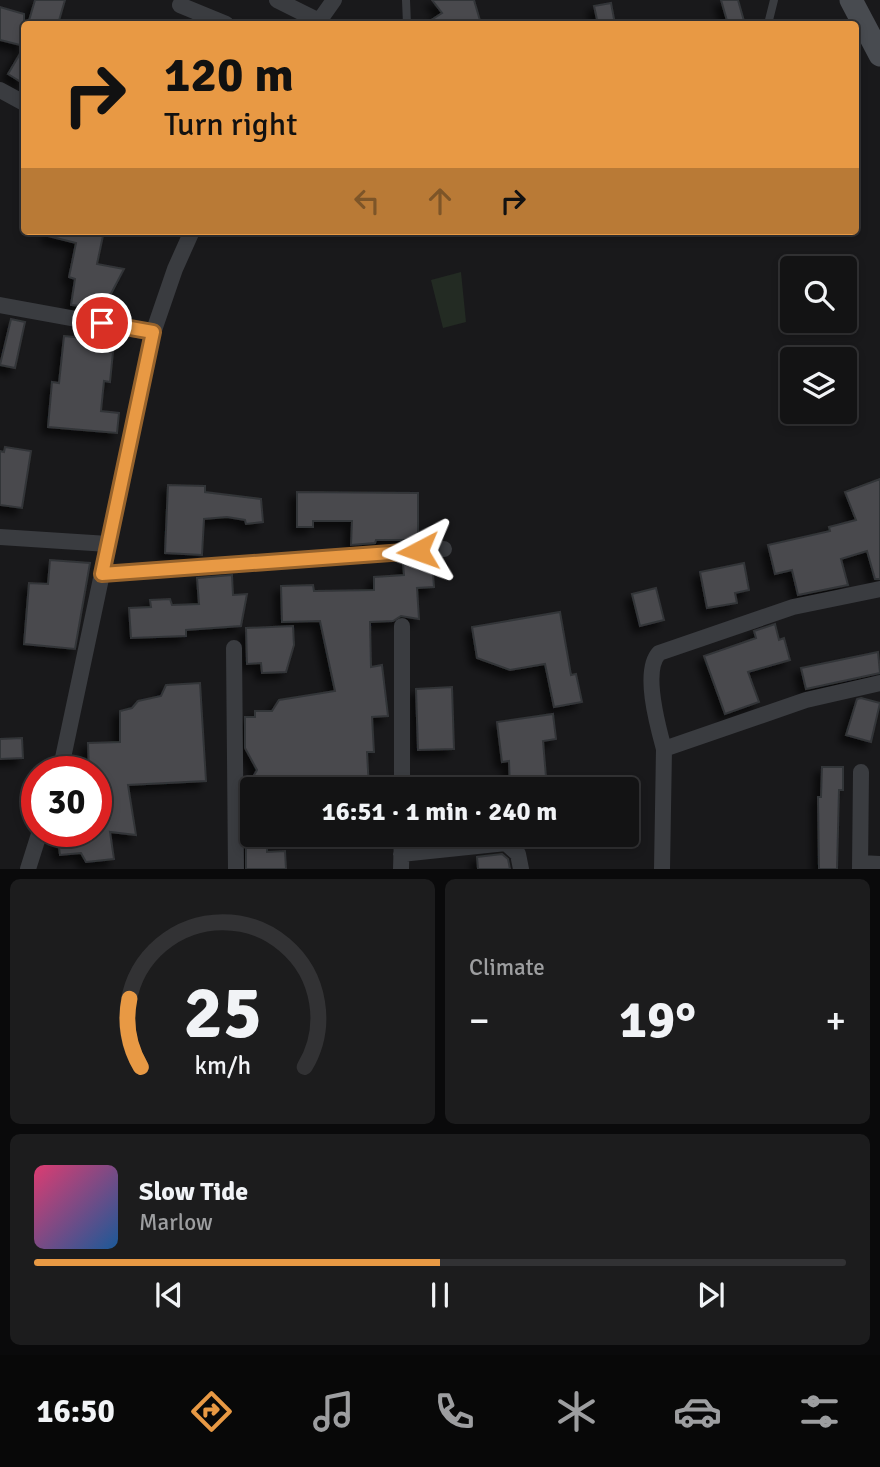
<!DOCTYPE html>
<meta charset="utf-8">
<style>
:root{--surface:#131314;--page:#1c1c1d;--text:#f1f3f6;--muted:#9d9ea0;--line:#323234;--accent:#e89944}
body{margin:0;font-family:Signika,sans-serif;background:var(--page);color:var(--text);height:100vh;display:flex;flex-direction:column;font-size:26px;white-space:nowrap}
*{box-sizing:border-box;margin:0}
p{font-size:23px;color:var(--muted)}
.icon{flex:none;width:38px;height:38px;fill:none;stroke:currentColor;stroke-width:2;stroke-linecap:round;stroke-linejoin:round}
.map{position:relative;height:869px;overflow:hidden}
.details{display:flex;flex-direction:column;gap:10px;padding:10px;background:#0a0a0b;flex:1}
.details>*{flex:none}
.hud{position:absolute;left:21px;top:21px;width:838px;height:214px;border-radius:7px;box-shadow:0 4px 10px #0003,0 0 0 2px var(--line);background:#e89944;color:#111;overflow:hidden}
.fabs{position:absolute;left:780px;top:256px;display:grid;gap:14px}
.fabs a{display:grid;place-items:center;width:77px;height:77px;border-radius:7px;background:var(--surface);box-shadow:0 4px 10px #0003,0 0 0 2px var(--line);font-size:35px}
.speed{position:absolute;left:21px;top:756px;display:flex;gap:14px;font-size:35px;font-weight:700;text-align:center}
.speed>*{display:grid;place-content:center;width:91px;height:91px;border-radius:50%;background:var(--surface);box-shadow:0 4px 10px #0003,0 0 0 2px var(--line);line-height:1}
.speed .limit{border:10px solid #d22;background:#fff;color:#111}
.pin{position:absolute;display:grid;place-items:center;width:60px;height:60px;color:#fff;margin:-30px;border:4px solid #fff;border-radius:50%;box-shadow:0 2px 7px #0007}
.me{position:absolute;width:77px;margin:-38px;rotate:266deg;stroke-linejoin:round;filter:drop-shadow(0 0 5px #0008)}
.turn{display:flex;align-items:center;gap:24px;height:147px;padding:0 28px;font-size:32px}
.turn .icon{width:91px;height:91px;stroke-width:2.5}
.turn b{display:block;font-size:49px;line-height:60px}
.lanes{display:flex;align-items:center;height:66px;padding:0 28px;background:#0003;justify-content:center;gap:35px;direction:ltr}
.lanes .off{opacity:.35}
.big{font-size:52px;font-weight:700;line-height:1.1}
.details .tile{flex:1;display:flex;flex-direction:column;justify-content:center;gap:10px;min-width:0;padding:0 24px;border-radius:10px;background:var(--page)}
.details .dial{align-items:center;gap:0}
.dial svg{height:182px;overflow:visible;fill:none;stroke:var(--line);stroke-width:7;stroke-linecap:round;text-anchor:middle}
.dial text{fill:var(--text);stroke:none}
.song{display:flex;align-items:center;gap:21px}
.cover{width:84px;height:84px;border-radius:10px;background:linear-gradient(135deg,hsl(340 70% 55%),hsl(210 70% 35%))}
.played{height:7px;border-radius:4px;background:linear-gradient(90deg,var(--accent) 50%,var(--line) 50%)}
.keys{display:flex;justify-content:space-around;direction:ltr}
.heat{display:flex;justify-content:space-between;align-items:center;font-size:38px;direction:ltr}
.details .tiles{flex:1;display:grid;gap:10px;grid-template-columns:1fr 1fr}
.tile:last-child{grid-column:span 2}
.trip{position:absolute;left:240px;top:777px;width:399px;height:70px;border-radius:7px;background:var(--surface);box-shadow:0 4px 10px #0003,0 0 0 2px var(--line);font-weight:700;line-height:70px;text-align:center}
.tabs{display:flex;height:112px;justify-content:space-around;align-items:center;background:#080808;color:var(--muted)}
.tabs .icon{width:49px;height:49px}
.tabs .current{color:var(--accent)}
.tabs b{font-size:32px;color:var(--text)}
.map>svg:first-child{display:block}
.green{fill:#232b23}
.building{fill:#48494e;stroke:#333437;stroke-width:2;filter:url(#shadow)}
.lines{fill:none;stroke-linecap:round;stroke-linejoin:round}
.lane{stroke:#3a3c40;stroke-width:8}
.street{stroke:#3a3c40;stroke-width:16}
.secondary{stroke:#484b50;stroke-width:23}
.route-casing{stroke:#97632c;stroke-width:18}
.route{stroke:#e89944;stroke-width:12}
</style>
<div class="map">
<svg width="880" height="869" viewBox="0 0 880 869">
<defs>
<filter id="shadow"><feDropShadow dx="-6" dy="6" stdDeviation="3.5" flood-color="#0009"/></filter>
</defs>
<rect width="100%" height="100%" fill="#19191b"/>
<path class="green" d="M461 272 466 322 443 328 431 280Z"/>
<path class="building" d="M35 0H65L58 24H28Z
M432 0H474L481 24H425L442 13Z
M721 0H738L744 21 728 24Z
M611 3 615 24H598L594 6Z
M0 7 24 14V46L0 40Z
M24 47V84L8 74Z
M49 231H104L97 264 124 269 103 309 71 305 75 279 69 277 76 243 48 236Z
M11 319 25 322 15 368 0 365Z
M64 336 106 340 104 351 113 352 110 382 104 381 101 411 119 413 117 433 48 427 52 382 59 383Z
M5 447 31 451 22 508 0 505V451L4 452Z
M880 479V579H875L867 551 841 559 848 585 798 595 792 570 775 574 768 545 830 531 829 527 856 520 845 492Z
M168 485 205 486V492L261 499 263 522 246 524 245 520 227 517 204 519 202 555 165 553Z
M297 492 418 493V540H376L375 543 351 545 352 521H313V527H297Z
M50 560 90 563 75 649 24 644 29 583 48 584Z
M432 560 434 587 417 588 419 619 401 616 393 621 370 622 371 667 382 665 388 716 372 717 374 752H367L369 789H246L257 770 245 748V717H255V711H272L279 700 335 691 320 621 282 622 281 586 313 585 314 591 374 590V577L404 575 403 563Z
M744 563 749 590 735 593 737 603 707 608 700 572Z
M232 575 233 595 247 594 241 626 186 630V636L131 638 129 608 151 607 150 600 170 599 172 605 199 604 197 578Z
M656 588 664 620 640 626 632 594Z
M560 612 571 675 576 674 582 702 554 707 545 664 510 670 477 658 472 627Z
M775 624 779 640 784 638 790 660 748 672 759 702 725 714 704 656 756 638 754 631Z
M293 626 294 645 286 672 262 673 261 663 247 664 246 628Z
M878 652 880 673 806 689 801 668Z
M200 683 206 781 128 785 136 835 110 832 114 859 86 862 81 853 60 855 57 831H96V772H89L88 743 120 742V711L132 708 138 701 161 696 166 685Z
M452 687 454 749 418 750 416 689Z
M861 698 880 703 871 742 846 735 857 699Z
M553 714 556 739 543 741 547 789H510L509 761 502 762 497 722Z
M22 738 23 758 0 759V739Z
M822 767H843V790H839L837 869H819L818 797H821Z
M246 841H267V852L285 851 286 869H246Z
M502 854 508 859 510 869H478L477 857Z"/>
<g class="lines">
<path class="lane" d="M406 0 407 24
M768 24 774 0"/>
<path class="street" d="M277 0 319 21
M180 5 226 24
M317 24 334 0
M0 90 24 103
M0 305 153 333
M0 537 108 544
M102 574 444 549
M234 648 236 869
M664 749 806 700 880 683
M60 772 153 333 175 269 192 231
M402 789V626
M401 854 506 843 518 854 521 869
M860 863 880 864
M28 869 40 831
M401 869 402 835
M662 869 664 749C658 727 642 671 659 653L793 607 880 589
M860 869 861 772"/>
<path class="secondary" d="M851 0 880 55"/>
</g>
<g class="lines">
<g class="route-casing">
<path id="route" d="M102 323 153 332 102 574 418 551"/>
</g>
<use href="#route" class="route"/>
</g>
</svg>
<div class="fabs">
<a><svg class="icon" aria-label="search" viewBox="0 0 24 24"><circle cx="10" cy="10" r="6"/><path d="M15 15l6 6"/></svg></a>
<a><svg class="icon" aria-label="layers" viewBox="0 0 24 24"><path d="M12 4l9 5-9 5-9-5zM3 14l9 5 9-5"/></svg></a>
</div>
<div class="speed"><div class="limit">30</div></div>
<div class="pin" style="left:102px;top:323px;background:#d93025"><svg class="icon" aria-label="arrive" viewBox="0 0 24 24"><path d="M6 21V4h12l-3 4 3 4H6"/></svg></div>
<svg class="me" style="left:418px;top:551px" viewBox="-20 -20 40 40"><path d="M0-17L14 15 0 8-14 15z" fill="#e89944" stroke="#fff" stroke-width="4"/></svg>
<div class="trip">16:51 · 1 min · 240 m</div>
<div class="hud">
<div class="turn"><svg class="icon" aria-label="right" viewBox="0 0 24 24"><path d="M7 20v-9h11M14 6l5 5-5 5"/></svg><div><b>120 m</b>Turn right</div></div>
<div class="lanes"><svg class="icon off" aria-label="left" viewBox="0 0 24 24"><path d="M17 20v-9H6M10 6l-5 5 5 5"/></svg><svg class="icon off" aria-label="ahead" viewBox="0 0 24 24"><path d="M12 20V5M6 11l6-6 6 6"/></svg><svg class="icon" aria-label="right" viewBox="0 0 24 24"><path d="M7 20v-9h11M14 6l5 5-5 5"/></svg></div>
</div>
</div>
<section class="details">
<div class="tiles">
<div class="tile dial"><svg viewBox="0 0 100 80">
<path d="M14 69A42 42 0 1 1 86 69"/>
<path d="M14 69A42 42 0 0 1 9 39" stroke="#e89944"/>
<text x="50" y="56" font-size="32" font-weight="700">25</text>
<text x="50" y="72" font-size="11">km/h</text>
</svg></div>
<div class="tile"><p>Climate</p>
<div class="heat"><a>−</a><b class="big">19°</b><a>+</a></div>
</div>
<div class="tile">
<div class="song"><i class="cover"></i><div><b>Slow Tide</b><p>Marlow</p></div></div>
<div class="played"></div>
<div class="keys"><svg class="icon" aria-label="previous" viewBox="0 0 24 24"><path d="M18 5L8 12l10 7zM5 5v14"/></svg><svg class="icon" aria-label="pause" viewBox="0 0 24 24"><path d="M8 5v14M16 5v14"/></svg><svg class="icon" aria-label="next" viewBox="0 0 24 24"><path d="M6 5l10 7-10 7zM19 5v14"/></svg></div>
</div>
</div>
</section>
<nav class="tabs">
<b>16:50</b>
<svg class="icon current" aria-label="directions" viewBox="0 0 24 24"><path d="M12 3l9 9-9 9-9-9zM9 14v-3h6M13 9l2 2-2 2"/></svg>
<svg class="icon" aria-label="music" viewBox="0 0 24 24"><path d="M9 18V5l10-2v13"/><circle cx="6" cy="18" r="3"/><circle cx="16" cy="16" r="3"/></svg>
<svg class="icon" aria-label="phone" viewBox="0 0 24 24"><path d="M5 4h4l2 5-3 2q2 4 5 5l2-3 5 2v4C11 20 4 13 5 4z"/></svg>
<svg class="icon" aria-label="climate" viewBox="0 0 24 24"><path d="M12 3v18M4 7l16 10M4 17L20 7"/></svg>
<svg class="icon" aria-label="car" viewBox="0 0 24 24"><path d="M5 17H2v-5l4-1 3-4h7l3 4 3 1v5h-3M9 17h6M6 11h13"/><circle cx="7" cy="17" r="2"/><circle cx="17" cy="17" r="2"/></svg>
<svg class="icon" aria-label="filters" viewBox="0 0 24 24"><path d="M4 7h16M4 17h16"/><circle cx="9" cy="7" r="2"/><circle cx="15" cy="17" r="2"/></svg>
</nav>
